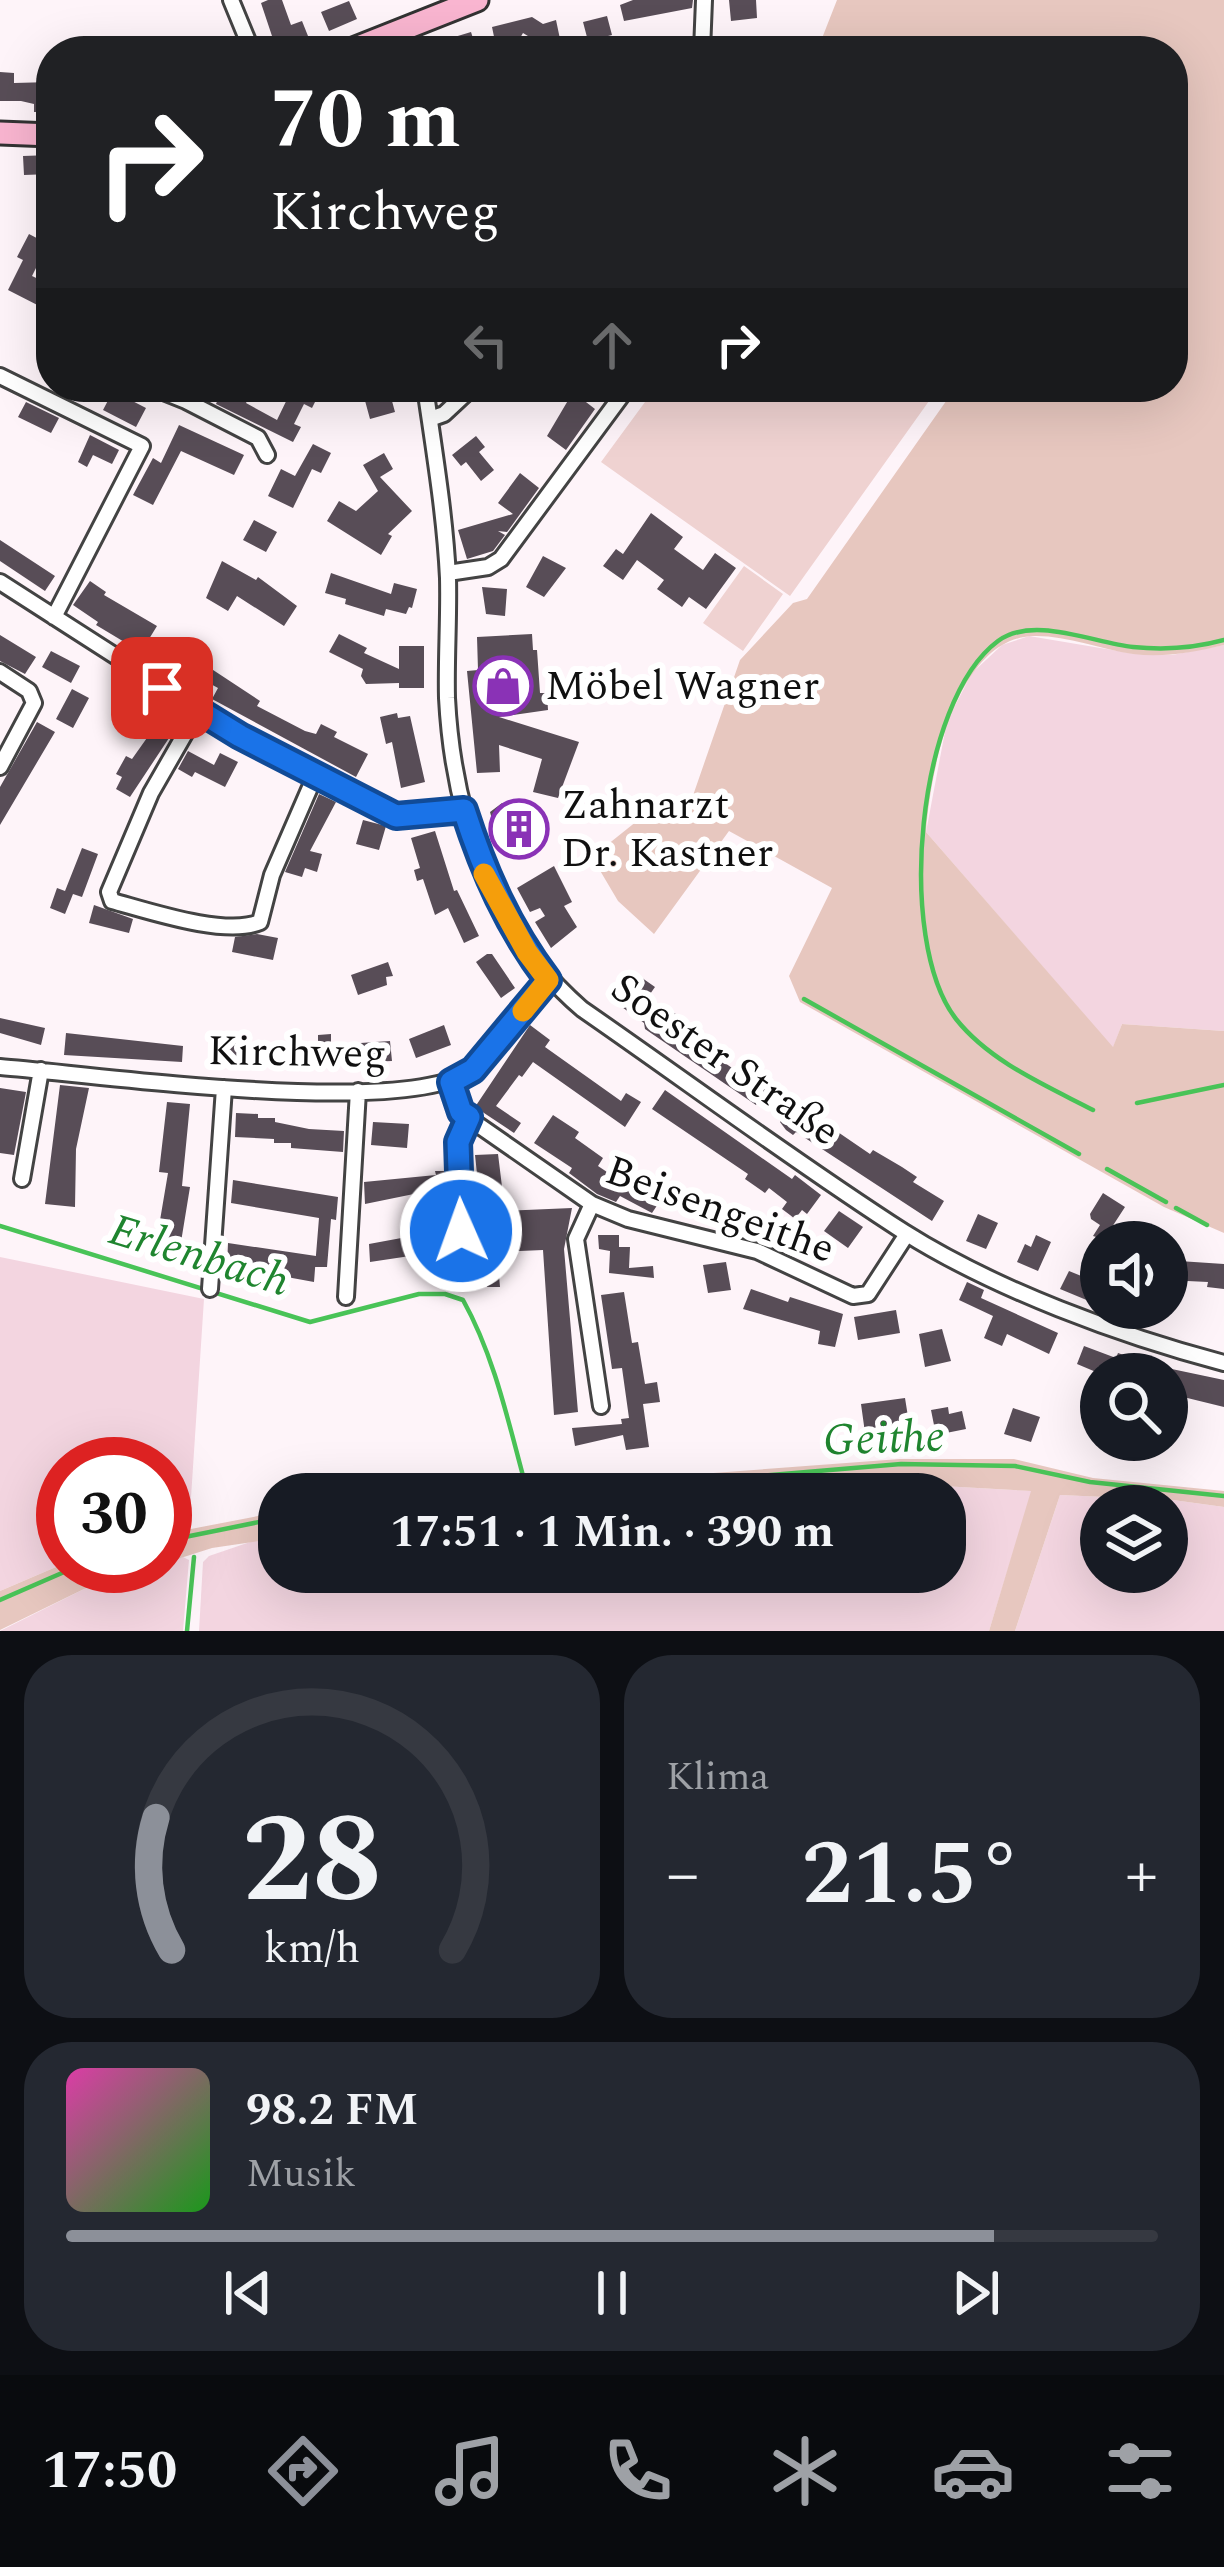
<!DOCTYPE html>
<html lang="de">
<meta charset="utf-8">
<style>
:root{--surface:#171b24;--page:#242831;--text:#f1f3f6;--muted:#9ea1a6;--line:#363941;--accent:#8c9099}
body{margin:0;font-family:Spectral,serif;background:var(--page);color:var(--text);height:100vh;display:flex;flex-direction:column;font-size:45px;white-space:nowrap}
*{box-sizing:border-box;margin:0}
p{font-size:39px;color:var(--muted)}
.icon{flex:none;width:66px;height:66px;fill:none;stroke:currentColor;stroke-width:2;stroke-linecap:round;stroke-linejoin:round}
.map{position:relative;height:1631px;overflow:hidden}
.sheet{display:flex;flex-direction:column;gap:24px;padding:24px;background:#0d0f14;flex:1}
.sheet>*{flex:none}
.hud{position:absolute;left:36px;top:36px;width:1152px;height:366px;border-radius:48px;box-shadow:0 12px 48px #0002;background:#202124;color:#fff;overflow:hidden}
.controls{position:absolute;left:1080px;top:1221px;display:grid;gap:24px}
.controls a{display:grid;place-items:center;width:108px;height:108px;border-radius:50%;background:var(--surface);box-shadow:0 12px 48px #0002;font-size:60px}
.speed{position:absolute;left:36px;top:1437px;display:flex;gap:24px;font-size:60px;font-weight:700;text-align:center}
.speed>*{display:grid;place-content:center;width:156px;height:156px;border-radius:50%;background:var(--surface);box-shadow:0 12px 48px #0002;line-height:1}
.speed .limit{border:18px solid #d22;background:#fff;color:#111}
.pin{position:absolute;display:grid;place-items:center;width:102px;height:102px;color:#fff;margin:-51px;border-radius:24px;box-shadow:0 6px 18px #0006}
.me{position:absolute;width:132px;margin:-66px;rotate:358deg;stroke-linejoin:round;filter:drop-shadow(0 0 9px #0008)}
.turn{display:flex;align-items:center;gap:42px;height:252px;padding:0 36px;font-size:54px}
.turn .icon{width:156px;height:156px;stroke-width:2.5}
.turn b{display:block;font-size:84px;line-height:102px}
.lanes{display:flex;align-items:center;height:114px;padding:0 36px;background:#0003;justify-content:center;gap:60px;direction:ltr}
.lanes .off{opacity:.35}
.big{font-size:90px;font-weight:700;line-height:1.1}
.sheet .card{flex:1;display:flex;flex-direction:column;justify-content:center;gap:18px;min-width:0;padding:0 42px;border-radius:48px;background:var(--page)}
.sheet .dial{align-items:center;gap:0}
.dial svg{height:312px;overflow:visible;fill:none;stroke:var(--line);stroke-width:7;stroke-linecap:round;text-anchor:middle}
.dial text{fill:var(--text);stroke:none}
.song{display:flex;align-items:center;gap:36px}
.cover{width:144px;height:144px;border-radius:18px;background:linear-gradient(135deg,hsl(320 70% 55%),hsl(120 70% 35%))}
.played{height:12px;border-radius:6px;background:linear-gradient(90deg,var(--accent) 85%,var(--line) 85%)}
.keys{display:flex;justify-content:space-around;direction:ltr}
.heat{display:flex;justify-content:space-between;align-items:center;font-size:66px;direction:ltr}
.sheet .tiles{flex:1;display:grid;gap:24px;grid-template-columns:1fr 1fr}
.card:last-child{grid-column:span 2}
.trip{position:absolute;left:258px;top:1473px;width:708px;height:120px;border-radius:48px;background:var(--surface);box-shadow:0 12px 48px #0002;font-weight:700;line-height:120px;text-align:center}
.dock{display:flex;height:192px;justify-content:space-around;align-items:center;background:#090b0e;color:var(--muted)}
.dock .icon{width:84px;height:84px}
.dock .selected{color:var(--accent)}
.dock b{font-size:54px;color:var(--text)}
.map>svg:first-child{display:block}
.farmland{fill:#f3d5e0;fill-rule:evenodd}
.green{fill:#e7c7bf}
.pitch{fill:#efd2d1}
.lines{fill:none;stroke-linecap:round;stroke-linejoin:round}
.stream{stroke:#49c357;stroke-width:4.5}
.building{fill:#584d57}
.street-casing{stroke:#434343;stroke-width:20}
.secondary-casing{stroke:#323232;stroke-width:27}
.street{stroke:#fff;stroke-width:14}
.secondary{stroke:#f9b5d0;stroke-width:21}
.route-casing{stroke:#114b97;stroke-width:30}
.route{stroke:#1a73e8;stroke-width:21}
.slow{stroke:#f59e0b;stroke-width:21}
.labels{text-anchor:middle;dominant-baseline:central;stroke-width:12;stroke-linejoin:round;paint-order:stroke}
.poi-label{font-size:42px;fill:#101010;stroke:#fff;text-anchor:start}
.street-label{font-size:42px;fill:#101010;stroke:#fff}
.water-label{font-size:45px;font-style:italic;fill:#1f852f;stroke:#fff}
</style>
<div class="map">
<svg width="1224" height="1631" viewBox="0 0 1224 1631">
<rect width="100%" height="100%" fill="#fef4f9"/>
<path class="farmland" d="M1029 636 1136 654 1172 655 1224 645V1031L1122 1024 1113 1048 926 832 947 721 972 673 1002 645Z
M0 1257 204 1299 189 1528 165 1534V1464H63V1564L0 1591Z
M906 1484 1032 1491 989 1631H199L203 1562 209 1556 256 1540 279 1538V1572H945V1494H791Z
M1060 1495 1173 1500 1224 1507V1631H1015ZM1101 1506H1167V1572H1101Z
M183 1557 189 1560 183 1631H0L84 1589Z"/>
<path class="green" d="M837 0H1224V645C1194 652 1164 658 1133 654 1100 649 1066 635 1033 636 956 639 930 772 926 832L1113 1047 1122 1024 1224 1031V1233L1164 1207 800 1002 789 976 832 888 729 831 654 934 618 901 592 857 642 817 689 807 740 660 793 603 807 599 956 387H1173V51H817Z
M900 1459H1014L1093 1478 1224 1491V1507L1173 1500 1060 1495 1015 1631H989L1031 1491 906 1484 791 1494H431Z
M279 1512V1538L212 1548 165 1563V1534Z
M63 1564V1566H156L84 1589 0 1630V1591Z"/>
<path class="pitch" d="M656 387H939L790 596 601 462Z
M744 566 783 594 743 651 703 623Z"/>
<g class="lines">
<path class="stream" d="M804 999 1079 1154
M1137 1103 1224 1085
M1093 1110C1047 1086 990 1062 956 1019 895 940 917 701 998 641 1033 615 1094 643 1133 647 1162 650 1195 648 1224 640
M1107 1169 1166 1202
M1176 1208 1207 1225
M0 1226 310 1322 419 1294H445L463 1300C496 1359 510 1430 528 1494
M545 1494 901 1464 1015 1466 1090 1482 1224 1496
M165 1541 279 1518
M0 1600 78 1566
M187 1631 194 1557"/>
</g>
<path class="building" d="M268 0H282L291 25 302 21 312 46 300 51H277L261 3Z
M633 0H693L692 8 624 21 620 5Z
M729 0H756L757 18 731 21Z
M349 1 357 19 329 31 321 12Z
M607 16 612 35 588 41 583 22Z
M532 17 543 24 556 20 560 39 541 44 523 33 513 50 497 51 492 27Z
M471 32 477 51H418V48Z
M0 72 14 73V83L51 82V112H34V104L21 101H0Z
M51 155V174L24 175 23 156Z
M29 234 48 244 32 276 51 285V312L8 290 23 260 17 257Z
M223 387H254L246 403 277 420 293 387 321 390 312 408 304 404 294 424 301 427 293 442 216 404Z
M389 390 395 412 370 419 364 397Z
M113 391 146 408 136 427 103 410Z
M573 392 595 409 566 450 547 436Z
M26 402 59 418 51 433 18 417Z
M179 425 244 455 234 475 181 451 153 505 133 495 153 458 161 463Z
M90 435 119 450 112 464 93 455 87 467 78 462Z
M476 436 485 447 479 452 494 470 481 481 466 462 461 466 452 455Z
M313 444 331 453 321 473 312 469 293 508 268 496 281 469 295 476Z
M384 453 393 469 380 477 412 511 388 534 392 536 381 555 327 521 339 501 356 511 378 491 363 465Z
M520 473 539 488 507 532 498 531 505 535 493 551 467 559 458 530 513 514 498 503Z
M651 513 683 537 674 549 703 570 715 553 736 568 706 609 689 597 682 607 657 589 664 580 637 560 623 580 603 566 616 549 623 554Z
M254 520 277 532 266 552 243 540Z
M0 540 55 576 45 591 0 561Z
M543 556 566 568 544 597 526 587Z
M222 561 256 580 258 577 297 606 284 626 237 596 228 611 206 598Z
M331 573 391 594 394 583 417 589 412 608 409 607 406 614 386 609 384 616 345 604 346 599 325 593Z
M90 581 106 592 104 595 157 626 141 652 96 625 98 622 73 605Z
M482 587 507 589 505 616 486 614Z
M339 634 367 648 364 653 399 669V646H424V688H399V683L366 684 361 676 363 669 329 652Z
M532 634 533 650H537L540 693H547L548 710 499 717 579 742 558 798 533 792 542 759 499 745 500 772 477 773 467 671 478 670 477 637Z
M0 635 36 657 25 674 0 661Z
M51 651 80 666 71 683 42 667Z
M172 651 204 671 207 666 260 701 257 706 305 731 316 734 321 724 337 732 334 737 368 754 356 777 212 699 218 688 207 682 201 691 162 667Z
M72 689 89 698 73 728 56 719Z
M397 713 398 718 410 716 425 782 401 788 392 742 386 744 380 717Z
M37 722 55 732 0 825V787Z
M154 728 169 738 130 797 116 789 122 777 116 774 126 756 132 759Z
M188 751 214 765 220 753 238 762 225 787 195 772 192 777 178 769Z
M319 794 336 802 310 851 322 854 317 872 305 868 302 877 285 872Z
M502 803 514 810 530 806 545 820 542 831 527 836 530 845 501 853 490 812Z
M363 820 386 826 379 850 356 844Z
M435 831 454 891 457 890 479 936 464 943 448 908 435 915 423 879 417 881 414 870 420 868 411 838Z
M82 848 98 854 82 897 73 894 65 914 50 908 57 888 65 891Z
M554 866 572 902 564 906 577 927 551 948 535 922 545 916 540 908 530 912 517 888Z
M94 905 133 919 129 933 89 923Z
M257 934 278 938 273 960 232 952 235 937Z
M487 954H492L515 988 501 998 476 962Z
M388 962 393 976 386 977 387 985 358 995 351 975Z
M635 973 655 987 643 1004 665 1018 670 1010 732 1054 725 1063 749 1080 752 1075 769 1087 756 1105 645 1029 644 1023 615 1002Z
M0 1018 45 1028 41 1045 0 1033Z
M444 1025 451 1045 416 1058 409 1039Z
M530 1025 550 1040 545 1047 621 1101 626 1093 641 1102 625 1127 533 1062 522 1077 519 1075 496 1106 521 1123 514 1133 475 1107Z
M66 1033 183 1046 182 1062 64 1055Z
M331 1034V1045L390 1041 392 1061 282 1065V1048L318 1047V1035Z
M223 1039 241 1040 240 1048H250L249 1066 209 1063 210 1044 222 1045Z
M60 1085 89 1088 76 1149 75 1207 45 1204Z
M0 1088 26 1092 14 1155 0 1153Z
M665 1090 792 1179 795 1175 821 1195 807 1214 802 1210 795 1219 790 1215 782 1209 787 1202 769 1188 765 1193 745 1179 748 1174 652 1109Z
M805 1101 814 1107 810 1113 870 1154 873 1150 902 1167 917 1177 913 1182 944 1201 932 1221 796 1132 793 1135 786 1130 780 1122 795 1102 801 1107Z
M167 1102 190 1104 182 1186 190 1187 181 1242 157 1238 168 1173 159 1172Z
M236 1113 258 1114V1118H275V1122L309 1129 344 1131 343 1152 291 1148V1143H274V1139L235 1137Z
M553 1115 579 1132 575 1138 603 1158 598 1166 640 1194 645 1186 662 1198 652 1213 620 1196 616 1202 597 1194 569 1173 572 1168 534 1143Z
M373 1122 409 1124 407 1148 371 1145Z
M498 1154 505 1211 572 1208 564 1249 578 1412 554 1415 543 1250 497 1252 500 1287H487L485 1252H481L477 1223V1212H481L475 1155Z
M435 1171H448V1187L365 1204 364 1182 436 1175Z
M233 1180 338 1197 336 1220 331 1219 327 1267H315L319 1218 231 1203Z
M1103 1193 1125 1207 1112 1227 1119 1231 1112 1242 1093 1236 1100 1225 1091 1219 1090 1214Z
M839 1211 863 1227 848 1248 824 1231Z
M978 1214 998 1223 986 1249 966 1241Z
M450 1229V1250L370 1262 369 1244Z
M598 1235H619V1247H630L629 1268 653 1266 654 1278 609 1273 610 1251 599 1249Z
M1036 1235 1051 1242 1038 1271 1017 1262 1025 1244 1031 1247Z
M228 1243 316 1256 314 1282 227 1266Z
M1167 1249 1180 1250 1179 1261 1224 1264V1289L1207 1287 1208 1282 1167 1280Z
M726 1262 731 1290 708 1293 703 1265Z
M1069 1271 1101 1284V1306L1060 1289Z
M967 1282 984 1290 981 1298 1058 1333 1049 1354 1007 1334 1002 1346 984 1338 993 1316 959 1300Z
M751 1289 788 1302 790 1297 843 1314 835 1347 818 1344 820 1331 743 1309Z
M624 1292 632 1343 638 1342 645 1384 657 1382 660 1402 643 1404 649 1447 626 1450 623 1435 575 1446 572 1428 622 1424 621 1419 629 1418 622 1368 612 1369 601 1295Z
M896 1310 900 1333 858 1340 854 1317Z
M942 1329 951 1361 925 1367 919 1334Z
M1084 1346 1116 1358 1118 1353 1138 1360 1133 1374 1099 1366 1096 1372 1077 1364Z
M1167 1368 1224 1380V1407L1167 1393Z
M905 1398 909 1423 892 1425 894 1436 866 1440 861 1404Z
M948 1407 949 1414 962 1411 966 1429 936 1435 931 1410Z
M1013 1408 1040 1417 1031 1442 1004 1434Z"/>
<g class="lines">
<g class="street-casing">
<path id="street" d="M231 0 252 51
M702 51 704 0
M0 376 142 446 54 617
M151 387 186 401 193 387
M425 387C434 450 445 515 448 578 449 618 446 658 447 698 453 814 492 932 582 1009 689 1083 795 1162 904 1232 994 1289 1121 1336 1224 1363
M186 401 258 438 267 455
M430 419 444 414 473 387
M448 573 488 567 501 559 628 387
M0 582 240 736 396 816 463 810
M0 672 29 691 34 703 0 767
M198 711 151 793 109 892 112 901C149 911 226 937 260 922L272 875 315 776
M0 1067C92 1074 405 1119 472 1070 502 1048 525 1009 548 979
M451 1082 461 1113 592 1204 628 1219 757 1251 853 1296 868 1294 907 1234
M22 1179 41 1070
M592 1204 576 1239 601 1406
M456 1275 462 1262 458 1142 469 1117
M210 1289 224 1088
M346 1297 358 1091"/>
</g>
<g class="secondary-casing">
<path id="secondary" d="M348 51 477 0
M0 133 51 135"/>
</g>
<use href="#street" class="street"/>
<use href="#secondary" class="secondary"/>
</g>
<g class="lines">
<g class="route-casing">
<path id="route" d="M162 688 240 736 396 816 464 810C484 872 508 927 548 980L473 1070 451 1082 461 1112 469 1117 458 1142 461 1231"/>
</g>
<use href="#route" class="route"/>
<path class="slow" d="M484 874 527 952 548 980 523 1011"/>
</g>
<defs>
<g id="shop-ring" transform="scale(3)"><circle r="9.5" fill="#fff" stroke="#8a32b6" stroke-width="1.5"/><path d="M-5-2.5h2.3a2.7 3.5 0 0 1 5.4 0H5L5.5 6h-11ZM-1.5-2.5h3a1.5 2.3 0 0 0-3 0Z" fill="#8a32b6"/></g>
<g id="building-ring" transform="scale(3)"><circle r="9.5" fill="#fff" stroke="#8a32b6" stroke-width="1.5"/><path d="M-4-6H4V6H1V3H-1V6H-4ZM-2.5-4.3h1.7v1.8h-1.7ZM.8-4.3h1.7v1.8H.8ZM-2.5-1h1.7V.8h-1.7ZM.8-1h1.7V.8H.8Z" fill="#8a32b6"/></g>
</defs>
<g fill-rule="evenodd">
<use href="#shop-ring" x="503" y="686"/>
<use href="#building-ring" x="519" y="829"/>
</g>
<g class="labels">
<g class="poi-label">
<text x="545" y="686">Möbel Wagner</text>
<text x="561" y="805">Zahnarzt<tspan x="561" dy="48">Dr. Kastner</tspan></text>
</g>
<g class="street-label">
<text transform="translate(297 1053) rotate(1)">Kirchweg</text>
<text transform="translate(725 1060) rotate(35)">Soester Straße</text>
<text transform="translate(720 1210) rotate(20)">Beisengeithe</text>
</g>
<g class="water-label">
<text transform="translate(199 1256) rotate(17)">Erlenbach</text>
<text transform="translate(884 1439) rotate(-2)">Geithe</text>
</g>
</g>
</svg>
<div class="controls">
<a><svg class="icon" aria-label="sound" viewBox="0 0 24 24"><path d="M4 9h4l5-4v14l-5-4H4zM17 9q2 3 0 6"/></svg></a>
<a><svg class="icon" aria-label="search" viewBox="0 0 24 24"><circle cx="10" cy="10" r="6"/><path d="M15 15l6 6"/></svg></a>
<a><svg class="icon" aria-label="layers" viewBox="0 0 24 24"><path d="M12 4l9 5-9 5-9-5zM3 14l9 5 9-5"/></svg></a>
</div>
<div class="speed"><div class="limit">30</div></div>
<div class="pin" style="left:162px;top:688px;background:#d93025"><svg class="icon" aria-label="arrive" viewBox="0 0 24 24"><path d="M6 21V4h12l-3 4 3 4H6"/></svg></div>
<svg class="me" style="left:461px;top:1231px" viewBox="-20 -20 40 40"><circle r="17" fill="#1a73e8" stroke="#fff" stroke-width="3"/><path d="M0-11L8 9 0 5-8 9z" fill="#fff"/></svg>
<div class="trip">17:51 · 1 Min. · 390 m</div>
<div class="hud">
<div class="turn"><svg class="icon" aria-label="right" viewBox="0 0 24 24"><path d="M7 20v-9h11M14 6l5 5-5 5"/></svg><div><b>70 m</b>Kirchweg</div></div>
<div class="lanes"><svg class="icon off" aria-label="left" viewBox="0 0 24 24"><path d="M17 20v-9H6M10 6l-5 5 5 5"/></svg><svg class="icon off" aria-label="ahead" viewBox="0 0 24 24"><path d="M12 20V5M6 11l6-6 6 6"/></svg><svg class="icon" aria-label="right" viewBox="0 0 24 24"><path d="M7 20v-9h11M14 6l5 5-5 5"/></svg></div>
</div>
</div>
<section class="sheet">
<div class="tiles">
<div class="card dial"><svg viewBox="0 0 100 80">
<path d="M14 69A42 42 0 1 1 86 69"/>
<path d="M14 69A42 42 0 0 1 10 35" stroke="#8c9099"/>
<text x="50" y="56" font-size="32" font-weight="700">28</text>
<text x="50" y="72" font-size="11">km/h</text>
</svg></div>
<div class="card"><p>Klima</p>
<div class="heat"><a>−</a><b class="big">21.5°</b><a>+</a></div>
</div>
<div class="card">
<div class="song"><i class="cover"></i><div><b>98.2 FM</b><p>Musik</p></div></div>
<div class="played"></div>
<div class="keys"><svg class="icon" aria-label="previous" viewBox="0 0 24 24"><path d="M18 5L8 12l10 7zM5 5v14"/></svg><svg class="icon" aria-label="pause" viewBox="0 0 24 24"><path d="M8 5v14M16 5v14"/></svg><svg class="icon" aria-label="next" viewBox="0 0 24 24"><path d="M6 5l10 7-10 7zM19 5v14"/></svg></div>
</div>
</div>
</section>
<nav class="dock">
<b>17:50</b>
<svg class="icon selected" aria-label="directions" viewBox="0 0 24 24"><path d="M12 3l9 9-9 9-9-9zM9 14v-3h6M13 9l2 2-2 2"/></svg>
<svg class="icon" aria-label="music" viewBox="0 0 24 24"><path d="M9 18V5l10-2v13"/><circle cx="6" cy="18" r="3"/><circle cx="16" cy="16" r="3"/></svg>
<svg class="icon" aria-label="phone" viewBox="0 0 24 24"><path d="M5 4h4l2 5-3 2q2 4 5 5l2-3 5 2v4C11 20 4 13 5 4z"/></svg>
<svg class="icon" aria-label="climate" viewBox="0 0 24 24"><path d="M12 3v18M4 7l16 10M4 17L20 7"/></svg>
<svg class="icon" aria-label="car" viewBox="0 0 24 24"><path d="M5 17H2v-5l4-1 3-4h7l3 4 3 1v5h-3M9 17h6M6 11h13"/><circle cx="7" cy="17" r="2"/><circle cx="17" cy="17" r="2"/></svg>
<svg class="icon" aria-label="filters" viewBox="0 0 24 24"><path d="M4 7h16M4 17h16"/><circle cx="9" cy="7" r="2"/><circle cx="15" cy="17" r="2"/></svg>
</nav>
